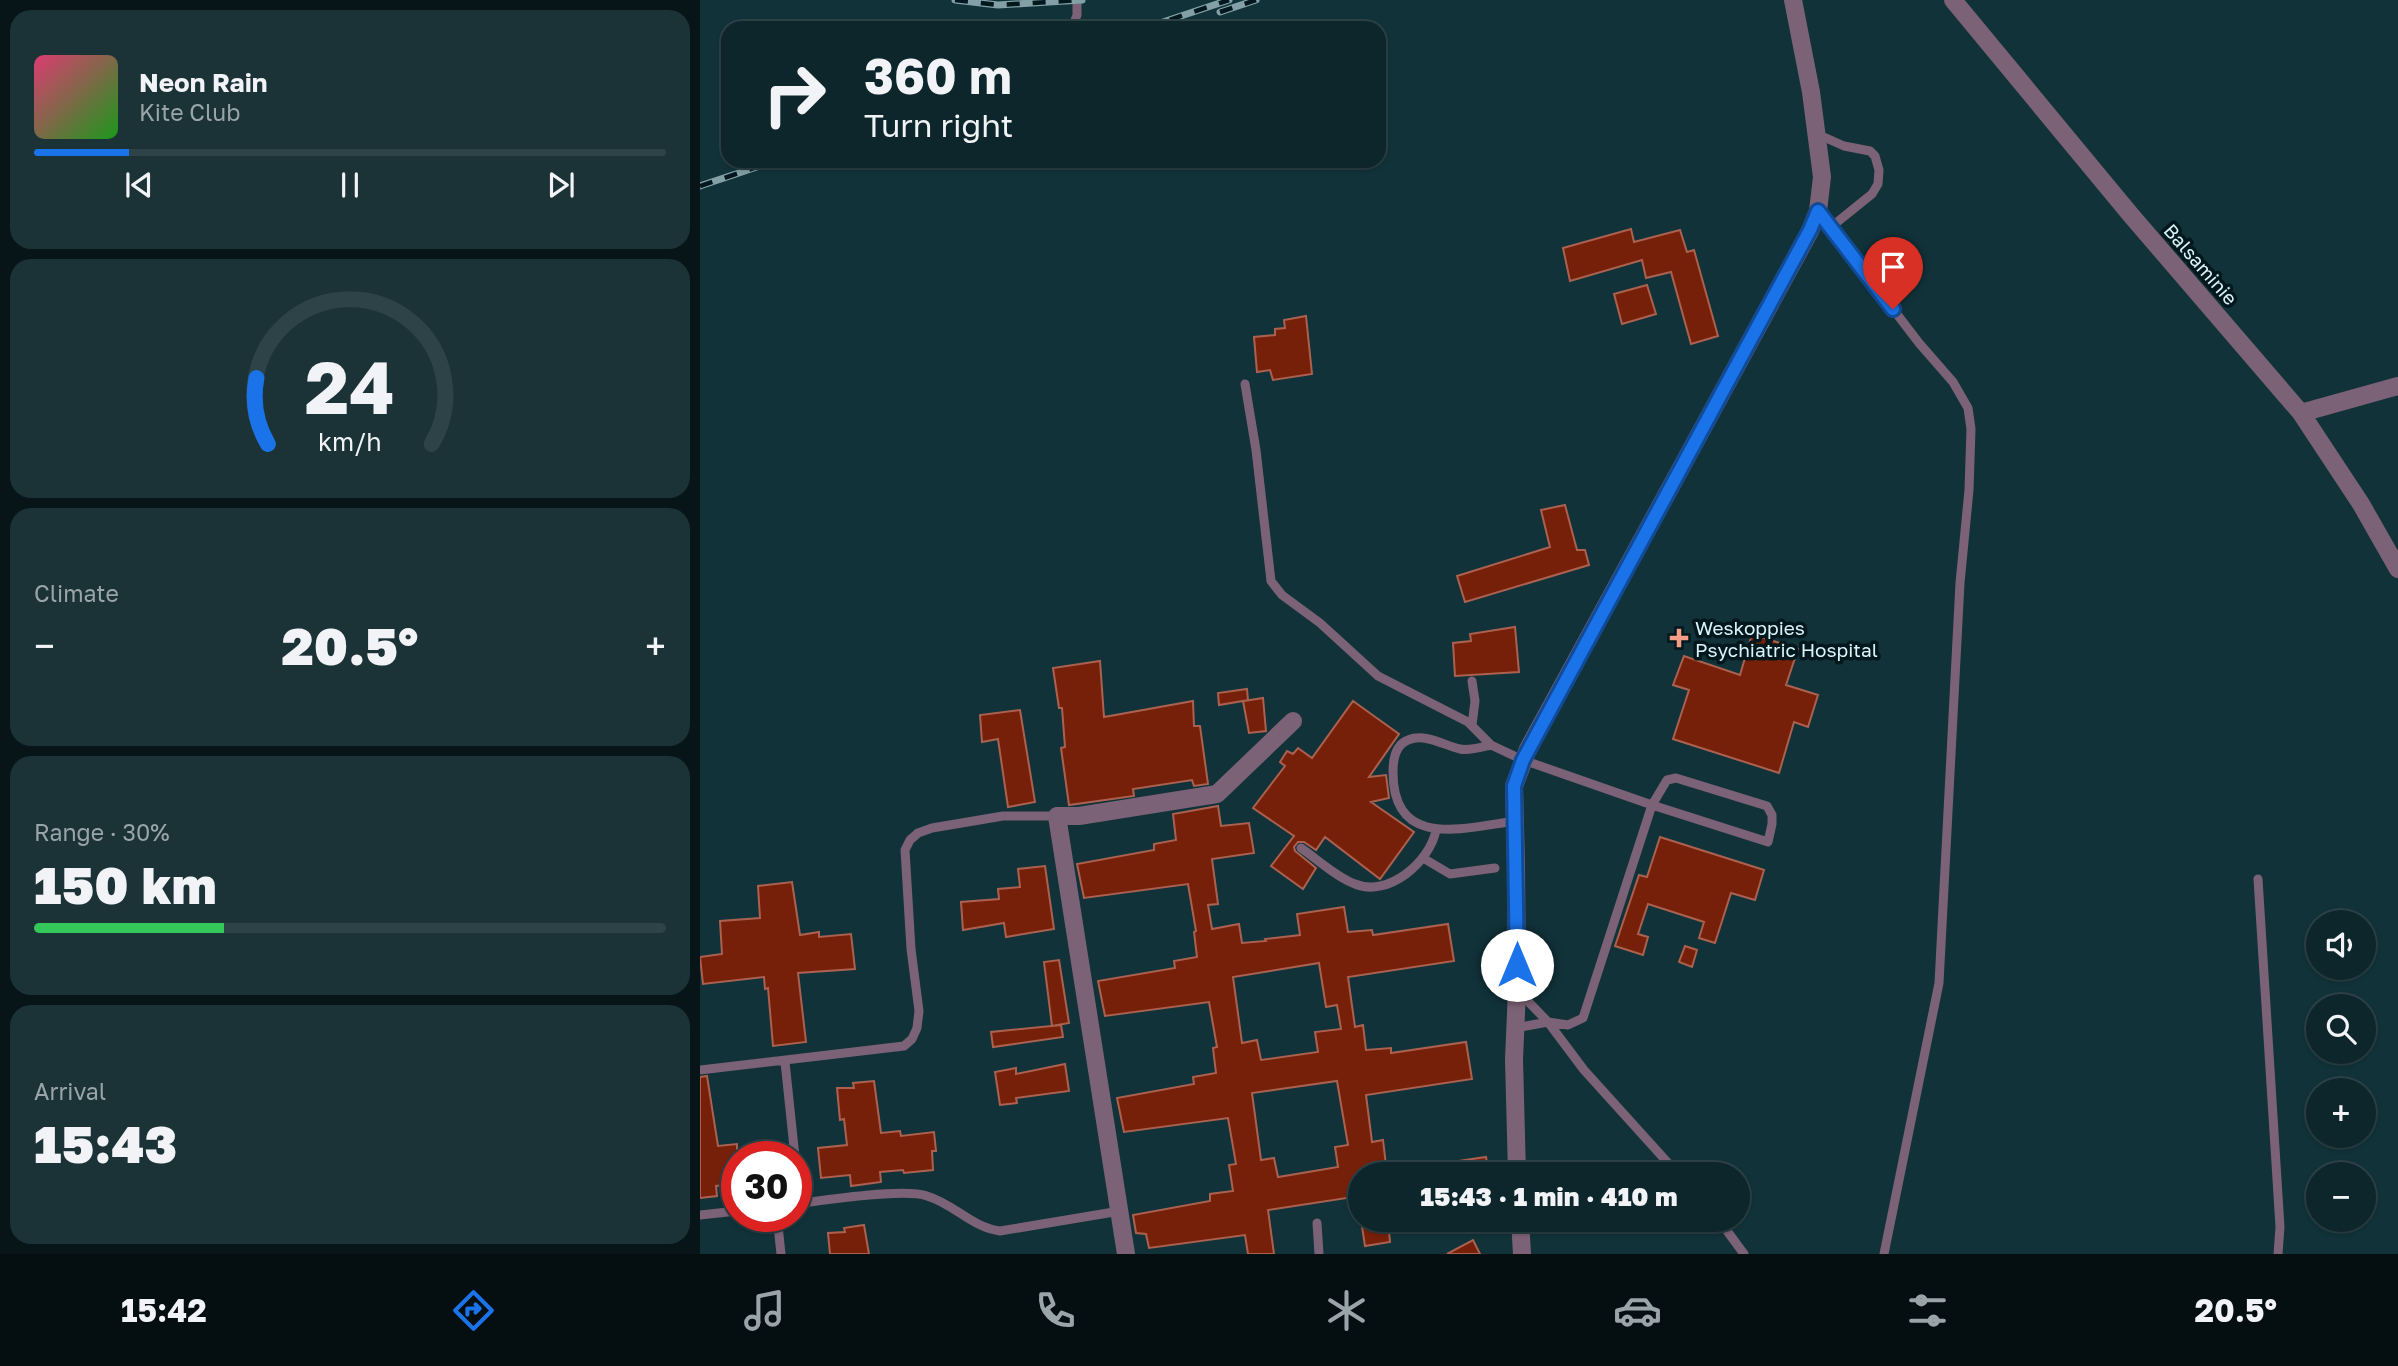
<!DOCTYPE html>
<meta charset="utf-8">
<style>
:root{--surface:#0d262b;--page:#1b3237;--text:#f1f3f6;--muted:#9aa5a9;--line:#2d4347;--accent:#1a73e8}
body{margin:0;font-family:"Golos Text",sans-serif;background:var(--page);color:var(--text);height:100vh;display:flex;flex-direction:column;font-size:26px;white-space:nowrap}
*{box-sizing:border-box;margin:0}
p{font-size:23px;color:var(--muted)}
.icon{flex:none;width:38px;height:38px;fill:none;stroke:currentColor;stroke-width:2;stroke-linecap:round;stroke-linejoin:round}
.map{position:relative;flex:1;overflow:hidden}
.sheet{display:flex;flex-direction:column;gap:10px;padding:10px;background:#071518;width:700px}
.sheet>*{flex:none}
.guide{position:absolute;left:21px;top:21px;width:665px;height:147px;border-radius:21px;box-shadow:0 2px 5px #0004,0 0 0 2px var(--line);background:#0d262b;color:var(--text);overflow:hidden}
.controls{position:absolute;left:1606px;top:910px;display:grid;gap:14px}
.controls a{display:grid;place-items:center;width:70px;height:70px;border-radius:50%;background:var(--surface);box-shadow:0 2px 5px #0004,0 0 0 2px var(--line);font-size:35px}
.speed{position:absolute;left:21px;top:1141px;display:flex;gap:14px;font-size:35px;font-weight:700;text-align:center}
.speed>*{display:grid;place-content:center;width:91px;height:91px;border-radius:50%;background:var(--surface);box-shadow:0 2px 5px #0004,0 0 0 2px var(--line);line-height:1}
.speed .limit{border:10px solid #d22;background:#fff;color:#111}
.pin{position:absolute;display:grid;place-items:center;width:60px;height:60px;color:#fff;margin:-72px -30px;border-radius:50% 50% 50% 0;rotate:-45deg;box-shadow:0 0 7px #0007}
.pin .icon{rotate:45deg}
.me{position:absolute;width:77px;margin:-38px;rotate:0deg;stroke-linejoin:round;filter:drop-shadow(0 0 5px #0008)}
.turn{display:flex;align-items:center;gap:24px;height:147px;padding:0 28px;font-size:32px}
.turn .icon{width:91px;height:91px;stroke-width:2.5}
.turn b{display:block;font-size:49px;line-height:60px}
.big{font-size:52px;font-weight:800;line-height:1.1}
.sheet .card{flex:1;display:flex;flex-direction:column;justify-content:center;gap:10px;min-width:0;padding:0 24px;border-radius:21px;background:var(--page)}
.sheet .dial{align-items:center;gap:0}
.dial svg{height:182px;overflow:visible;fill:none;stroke:var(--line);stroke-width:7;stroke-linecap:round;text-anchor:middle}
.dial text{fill:var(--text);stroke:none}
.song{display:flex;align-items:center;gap:21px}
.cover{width:84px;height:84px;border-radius:10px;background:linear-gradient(135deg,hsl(340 70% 55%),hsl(120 70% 35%))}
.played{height:7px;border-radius:4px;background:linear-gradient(90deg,var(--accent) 15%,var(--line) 15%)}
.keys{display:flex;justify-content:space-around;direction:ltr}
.heat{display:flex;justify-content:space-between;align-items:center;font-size:38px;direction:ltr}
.charge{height:10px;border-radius:5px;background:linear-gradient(90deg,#34c759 30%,var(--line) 0)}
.trip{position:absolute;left:648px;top:1162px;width:402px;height:70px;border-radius:35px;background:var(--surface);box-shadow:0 2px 5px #0004,0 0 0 2px var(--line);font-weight:800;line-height:70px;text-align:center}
.tab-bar{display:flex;height:112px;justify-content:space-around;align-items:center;background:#050f11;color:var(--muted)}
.tab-bar .icon{width:49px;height:49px}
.tab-bar .current{color:var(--accent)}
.tab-bar b{font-size:32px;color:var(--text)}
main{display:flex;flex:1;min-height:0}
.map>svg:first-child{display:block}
.building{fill:#76200a;stroke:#ab614f;stroke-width:2;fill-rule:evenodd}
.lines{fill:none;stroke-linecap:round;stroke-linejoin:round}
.lane{stroke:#7c6276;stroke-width:9}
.street{stroke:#7c6276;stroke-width:18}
.rail-casing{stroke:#82a0a6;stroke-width:7}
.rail{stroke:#03181d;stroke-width:4.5;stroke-dasharray:13;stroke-linecap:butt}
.route-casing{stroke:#114b97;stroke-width:18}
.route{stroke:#1a73e8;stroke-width:12}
.poi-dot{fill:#f49e88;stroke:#03181d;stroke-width:2.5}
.labels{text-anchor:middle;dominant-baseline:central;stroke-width:7;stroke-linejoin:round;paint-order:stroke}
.street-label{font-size:19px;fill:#d9f5fb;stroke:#03181d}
.poi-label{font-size:19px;fill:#d9f5fb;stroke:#03181d;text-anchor:start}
</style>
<main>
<section class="sheet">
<div class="card">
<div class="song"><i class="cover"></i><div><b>Neon Rain</b><p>Kite Club</p></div></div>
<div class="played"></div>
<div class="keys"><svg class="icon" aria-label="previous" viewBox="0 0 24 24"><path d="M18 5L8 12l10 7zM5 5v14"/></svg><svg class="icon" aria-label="pause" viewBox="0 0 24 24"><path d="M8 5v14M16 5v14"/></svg><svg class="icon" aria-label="next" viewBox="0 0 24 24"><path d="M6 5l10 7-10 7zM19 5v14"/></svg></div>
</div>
<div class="card dial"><svg viewBox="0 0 100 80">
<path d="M14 69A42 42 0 1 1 86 69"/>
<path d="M14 69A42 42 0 0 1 9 40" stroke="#1a73e8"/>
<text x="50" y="56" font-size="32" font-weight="700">24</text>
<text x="50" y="72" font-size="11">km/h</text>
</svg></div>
<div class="card"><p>Climate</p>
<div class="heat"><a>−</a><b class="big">20.5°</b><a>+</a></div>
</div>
<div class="card"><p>Range · 30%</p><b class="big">150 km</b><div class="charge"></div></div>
<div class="card"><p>Arrival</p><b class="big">15:43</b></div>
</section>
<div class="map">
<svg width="1698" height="1254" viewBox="0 0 1698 1254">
<rect width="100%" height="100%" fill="#113239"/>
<path class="building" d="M931 229 934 242 980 230 987 252 994 250 1018 336 991 344 971 272 946 278 942 260 870 281 863 248Z
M947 285 956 314 922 324 914 294Z
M606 316 612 374 573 380 570 370 557 372 554 337 575 335V329L585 328 584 320Z
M865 505 877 550H885L889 565 765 602 757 576 850 547 841 510Z
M815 627 819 672 755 676 753 643 771 641 770 634Z
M1052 634 1098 649 1086 685 1118 695 1108 727 1094 722 1079 773 973 739 989 690 973 685 984 656 1040 675Z
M400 661 404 717 493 701 494 726H500L508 784 494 786 492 780 433 789 434 796 369 805 361 748 365 747 362 708H359L353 668Z
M547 689 548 700 544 701 563 698 566 731 549 733 543 701 519 705 518 693Z
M653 701 699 734 669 777 686 775 689 798 671 802 714 832 680 879 625 837 616 850 604 842H598L594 847 595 851 616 868 603 889 571 866 594 836 553 808 585 766 580 762 587 751 593 754 598 748 612 758Z
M320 710 335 802 308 807 298 739 282 742 280 715Z
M518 806 521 826 549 823 554 853 512 859 518 904 508 905 512 929 539 924 542 943 566 941 565 939 600 935 597 914 644 907 648 932 672 930 673 935 748 924 754 961 648 977 655 1027 663 1025 666 1050 691 1048V1053L766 1042 772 1079 666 1095 672 1142 683 1140 687 1174H660V1196L568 1210 574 1254H548L545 1235 449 1248 446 1234 436 1233 433 1215 510 1201V1194L533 1191 529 1165 536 1164 528 1118 424 1132 417 1098 494 1084 493 1077 516 1073 513 1048 517 1047 509 1002 405 1016 398 981 475 968 474 961 497 957 494 932 496 931 488 884 384 898 377 864 454 850V844L476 840 473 814ZM619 963 626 1007 637 1005 641 1029 615 1032 618 1052 561 1060 557 1040 542 1043 533 977ZM637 1081 648 1145 635 1147 638 1167 578 1177 574 1158 561 1160 552 1093Z
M960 837 1064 870 1055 900 1031 893 1015 943 999 938 1004 922 948 904 938 934 948 937 943 955 915 946 939 875 947 877Z
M345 866 354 929 306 937 304 923 263 930 261 902 299 899 298 889 320 887 318 869Z
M92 882 100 935 119 932V937L151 934 155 969 98 973 106 1042 73 1046 68 988 65 989 64 977 3 984 0 957 22 954 20 921 60 918 58 886Z
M985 946 997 950 992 967 979 962Z
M359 960 369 1023 352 1026 344 962Z
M361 1025 363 1037 293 1047 291 1032Z
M365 1064 369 1091 316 1098 317 1103 300 1105 295 1072 316 1068V1074Z
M7 1076 18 1146 37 1144V1184L16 1186 17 1196 0 1198V1077Z
M174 1081 181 1133 200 1131 201 1136 234 1132 236 1151H232L233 1170 204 1173 203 1170 180 1172 181 1182 151 1186 150 1175 121 1178 118 1148 147 1145 144 1119 140 1120 137 1088H154L153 1083Z
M786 1157 789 1174H719L718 1167Z
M661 1220H688L690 1242 665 1246Z
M164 1225 169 1254H130L128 1233 145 1232 144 1228Z
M773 1240 780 1254H747Z"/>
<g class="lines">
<path class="lane" d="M372 28 377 15V0
M1117 134 1144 146 1170 151 1175 156 1179 170 1178 184 1172 194 1131 227
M1118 211 1219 343 1253 382 1268 408 1271 429 1269 490 1260 583 1239 983 1184 1254
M545 384 556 450 571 581 582 595 620 623 678 676 768 722 791 745 823 760 952 805 1068 842 1072 824V815L1067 806 976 778 967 780 952 805 883 1018 868 1025 848 1022 815 1028
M772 681 775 701 772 725
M791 745C782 747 769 751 760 749 743 745 725 733 708 740 695 745 693 759 693 772 693 850 764 828 815 821
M601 848C617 859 636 877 655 884 688 898 730 862 736 830
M723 858 750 874 795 868
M1558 879 1580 1227 1578 1254
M818 991 848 1022 884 1070 978 1174
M85 1062 95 1157
M0 1070 204 1046 212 1039 217 1028 219 1011 211 949 205 850 210 840 218 833 232 828 303 816H357
M96 1168 100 1203
M96 1204C124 1200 204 1188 227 1196 254 1204 271 1227 300 1231L420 1211
M0 1215 37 1211
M77 1216 81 1254
M1019 1220 1044 1254
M617 1223 619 1254"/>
<path class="street" d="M1253 0 1430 214 1601 413 1661 504 1698 569
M1601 413 1698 386
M817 1174 814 1059 817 990 816 866 814 786 828 749 1110 231 1118 211 1122 177 1111 92 1093 0
M820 1220 822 1254
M426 1254 357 816H379L517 794 593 721"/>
<g class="rail-casing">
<path id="rail" d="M255 0 298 5 382 0
M520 12 556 0
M445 28 529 0
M0 186 75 161"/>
</g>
<use href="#rail" class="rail"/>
</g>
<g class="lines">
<g class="route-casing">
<path id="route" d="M817 965 814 786 823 760 1110 230 1118 211 1193 309"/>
</g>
<use href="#route" class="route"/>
</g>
<path class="poi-dot" d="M975.5 627.5h7v7h7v7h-7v7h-7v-7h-7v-7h7z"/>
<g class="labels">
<g class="street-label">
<text transform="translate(1501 264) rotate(49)">Balsaminie</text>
</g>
<g class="poi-label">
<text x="995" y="627">Weskoppies<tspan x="995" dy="22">Psychiatric Hospital</tspan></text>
</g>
</g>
</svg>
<div class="controls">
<a><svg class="icon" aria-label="sound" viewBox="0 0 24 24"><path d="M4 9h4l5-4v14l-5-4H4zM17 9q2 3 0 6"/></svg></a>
<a><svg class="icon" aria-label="search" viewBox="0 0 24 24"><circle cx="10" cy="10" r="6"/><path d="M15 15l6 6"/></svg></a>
<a>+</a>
<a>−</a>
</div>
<div class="speed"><div class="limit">30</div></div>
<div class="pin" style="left:1193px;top:309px;background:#d93025"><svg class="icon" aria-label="arrive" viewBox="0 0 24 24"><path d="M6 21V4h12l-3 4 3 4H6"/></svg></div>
<svg class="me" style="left:817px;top:965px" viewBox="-20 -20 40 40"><circle r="19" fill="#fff"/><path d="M0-13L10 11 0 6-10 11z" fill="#1a73e8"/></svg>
<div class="trip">15:43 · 1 min · 410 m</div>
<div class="guide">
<div class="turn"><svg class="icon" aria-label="right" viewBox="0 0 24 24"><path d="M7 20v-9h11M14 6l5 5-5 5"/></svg><div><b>360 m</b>Turn right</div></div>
</div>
</div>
</main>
<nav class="tab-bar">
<b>15:42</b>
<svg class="icon current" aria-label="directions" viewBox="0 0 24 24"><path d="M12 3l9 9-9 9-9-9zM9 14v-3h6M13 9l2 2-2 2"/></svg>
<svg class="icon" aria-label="music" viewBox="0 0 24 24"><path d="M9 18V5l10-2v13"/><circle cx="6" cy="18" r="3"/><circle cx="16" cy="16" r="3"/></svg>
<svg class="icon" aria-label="phone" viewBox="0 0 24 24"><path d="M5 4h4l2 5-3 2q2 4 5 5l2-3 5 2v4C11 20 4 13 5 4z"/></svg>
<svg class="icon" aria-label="climate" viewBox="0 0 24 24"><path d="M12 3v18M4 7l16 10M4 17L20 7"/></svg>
<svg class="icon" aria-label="car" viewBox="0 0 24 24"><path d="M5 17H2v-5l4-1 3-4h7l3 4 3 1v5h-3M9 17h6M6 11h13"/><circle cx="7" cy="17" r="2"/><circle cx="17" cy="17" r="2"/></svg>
<svg class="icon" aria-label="filters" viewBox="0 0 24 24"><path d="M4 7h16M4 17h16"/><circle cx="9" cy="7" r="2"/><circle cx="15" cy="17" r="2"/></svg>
<b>20.5°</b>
</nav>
